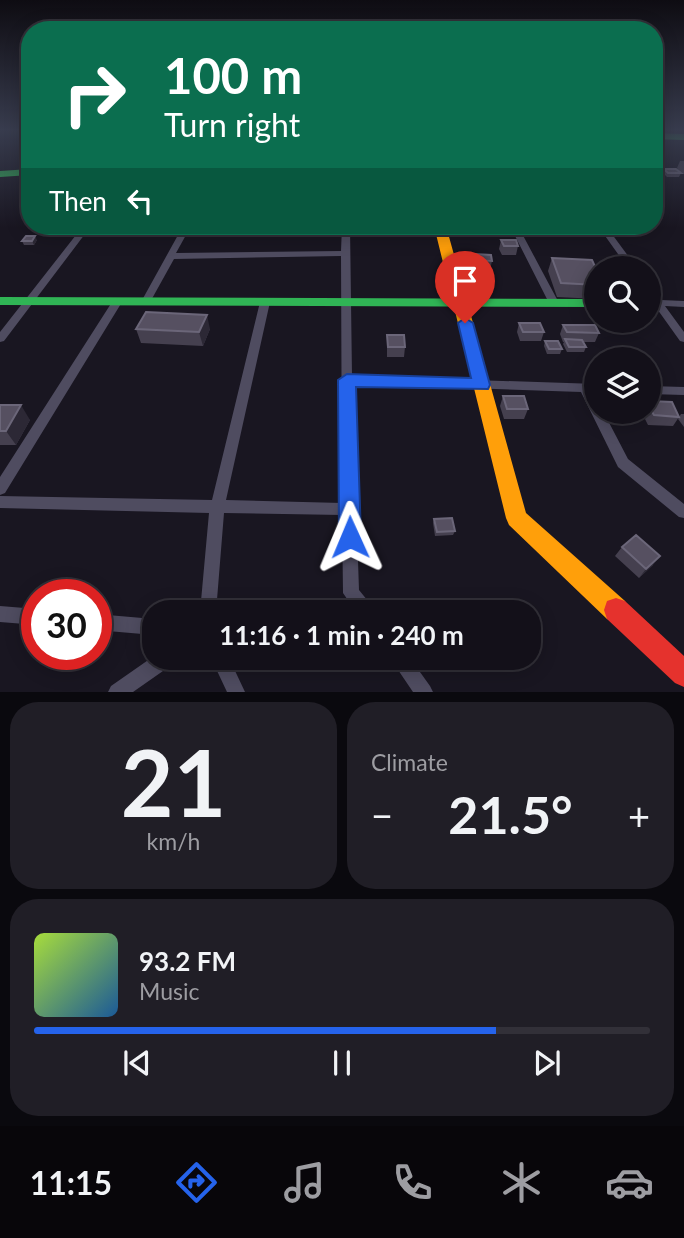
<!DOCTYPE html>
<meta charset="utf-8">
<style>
:root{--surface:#131019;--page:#201e26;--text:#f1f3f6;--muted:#9d9da2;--line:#323038;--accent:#2563eb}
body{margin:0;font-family:Lato,sans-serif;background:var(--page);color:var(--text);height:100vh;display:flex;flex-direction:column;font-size:26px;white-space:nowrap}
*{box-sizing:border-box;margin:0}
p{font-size:23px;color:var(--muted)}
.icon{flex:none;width:38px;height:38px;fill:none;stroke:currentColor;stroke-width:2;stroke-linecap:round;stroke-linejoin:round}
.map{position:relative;height:692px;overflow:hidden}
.drawer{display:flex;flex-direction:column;gap:10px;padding:10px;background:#0a090e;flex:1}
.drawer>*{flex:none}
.guide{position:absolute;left:21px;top:21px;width:642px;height:214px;border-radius:28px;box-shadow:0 4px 18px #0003,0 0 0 2px var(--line);background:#0b6e4f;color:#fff;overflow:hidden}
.fabs{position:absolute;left:584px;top:256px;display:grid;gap:14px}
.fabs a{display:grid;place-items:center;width:77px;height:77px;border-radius:50%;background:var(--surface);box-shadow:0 4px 18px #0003,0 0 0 2px var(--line);font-size:35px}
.speed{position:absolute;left:21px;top:579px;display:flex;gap:14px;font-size:35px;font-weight:700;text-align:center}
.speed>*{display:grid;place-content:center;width:91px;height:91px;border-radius:50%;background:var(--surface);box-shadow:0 4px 18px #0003,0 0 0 2px var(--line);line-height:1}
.speed .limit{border:10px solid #d22;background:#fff;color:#111}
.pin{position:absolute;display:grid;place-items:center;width:60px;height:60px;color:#fff;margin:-72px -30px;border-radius:50% 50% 50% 0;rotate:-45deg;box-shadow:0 0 7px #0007}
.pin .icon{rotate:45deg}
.me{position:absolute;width:77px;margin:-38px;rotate:359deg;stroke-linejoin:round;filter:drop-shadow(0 0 5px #0008)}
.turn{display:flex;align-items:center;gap:24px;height:147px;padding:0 28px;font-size:32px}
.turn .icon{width:91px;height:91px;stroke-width:2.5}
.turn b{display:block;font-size:49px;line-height:60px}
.then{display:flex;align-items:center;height:66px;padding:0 28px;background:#0003;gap:14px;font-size:26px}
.big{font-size:52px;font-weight:700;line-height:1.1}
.drawer .widget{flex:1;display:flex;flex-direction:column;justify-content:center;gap:10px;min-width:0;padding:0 24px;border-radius:28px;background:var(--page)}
.drawer .dial{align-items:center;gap:0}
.dial b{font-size:91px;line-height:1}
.song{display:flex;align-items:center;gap:21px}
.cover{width:84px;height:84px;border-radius:10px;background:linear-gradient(135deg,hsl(80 70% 55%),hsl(210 70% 35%))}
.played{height:7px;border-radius:4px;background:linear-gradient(90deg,var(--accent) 75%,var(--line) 75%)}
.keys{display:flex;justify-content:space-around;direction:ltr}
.heat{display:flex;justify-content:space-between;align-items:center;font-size:38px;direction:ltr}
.drawer .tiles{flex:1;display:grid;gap:10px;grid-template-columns:1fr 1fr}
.widget:last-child{grid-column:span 2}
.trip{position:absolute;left:142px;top:600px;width:399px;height:70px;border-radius:28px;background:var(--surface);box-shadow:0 4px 18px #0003,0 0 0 2px var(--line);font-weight:700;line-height:70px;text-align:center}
.dock{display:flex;height:112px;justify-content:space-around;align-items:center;background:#08060a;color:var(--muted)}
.dock .icon{width:49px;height:49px}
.dock .active{color:var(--accent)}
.dock b{font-size:32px;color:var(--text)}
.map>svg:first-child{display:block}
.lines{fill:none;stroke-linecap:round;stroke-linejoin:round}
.street{fill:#4f4c60;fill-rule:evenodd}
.fast{fill:#30b455;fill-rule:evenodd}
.slow{fill:#ff9f0a;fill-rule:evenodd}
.jam{fill:#e5322d;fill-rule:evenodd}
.wall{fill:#45404f}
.shaded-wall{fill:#2c2835}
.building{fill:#565061;stroke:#6b6679;stroke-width:2}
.route{fill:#2563eb;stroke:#184099;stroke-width:2}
</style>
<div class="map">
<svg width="684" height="692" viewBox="0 0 684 692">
<rect width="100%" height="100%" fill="#191621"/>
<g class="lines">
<path class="street" d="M83 226H91L4 341 0 342V332Z
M183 226H191L176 253 341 251 342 226H350L352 376 597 384V392H593L597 399V411H603L628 459 684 504V518L679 517 618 467 581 392 352 384 359 590 372 606 374 612H356L343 593 342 515 224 513 216 612H200L209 513 0 508V496L212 500 260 302 265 299 270 302 226 500 342 503 341 256 174 259 149 304H143L141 302Z
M510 226H518L559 303 557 305H551L549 303Z
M598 226H606L637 268H628Z
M649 288 652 289 661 300 684 301V307L665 306 684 332V342L680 341 655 306 650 303 652 301 649 298Z
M117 299 122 302 5 493 0 495V477L112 302Z
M649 386 684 387V395L649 394Z
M0 606 37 609V625L0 622Z
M96 614 154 619V635L96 630Z
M154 656V658H176L173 664 133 692H108L111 686Z
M211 658H229L245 692H227Z
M390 658H410L430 686 433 692H413Z"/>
<path class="fast" d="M654 133 684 134V140L654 139Z
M30 169V175L0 177V171Z
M0 297 597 299V307L0 305Z"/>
<path class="slow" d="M434 226H446L526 513 625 601 628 610 625 619 616 622 607 619 509 525 506 518Z"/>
<path class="jam" d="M616 598 625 601 684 656V687L675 683 607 619 604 610 607 601Z"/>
</g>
<path class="wall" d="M680 161H684V174H681L677 168Z
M664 169 681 173 679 177H667L663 173Z
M530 228 542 233 541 237H531L529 232Z
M37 240 34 245H24L22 241Z
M501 240 518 246 516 255H502L499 249Z
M474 254 492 261 490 270 473 269 472 263Z
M552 258 597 271V299L557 297 548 271Z
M649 275 658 286 651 300H649Z
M519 323 544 332 541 341H520L517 332Z
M563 325 599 333 595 342H583L586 347 584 352H567L563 344 564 342H563L560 334Z
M136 329H210L203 346 141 343Z
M387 335 405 347 404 357H387Z
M545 341 562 349 560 354H547L544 346Z
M503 396 528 409 524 419H504L500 406Z
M649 401 679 417 673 426 648 425 641 411H649Z
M0 405 30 420 16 445H0Z
M681 414H684V427L678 419Z
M434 519 455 531 453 535 435 536 433 523Z
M622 547 653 565 639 578 615 556Z"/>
<path class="shaded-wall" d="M35 236 37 240 34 245 32 241Z
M207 315 210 329 203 346 199 332Z
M21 405 30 420 16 445 6 431Z
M660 556 653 565 639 578 646 569Z"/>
<path class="building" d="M664 169H676L681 173H668Z
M530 228H540L542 233 532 232Z
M26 236H35L32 241H22Z
M501 240H516L518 246H504Z
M474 254 491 255 492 261 475 260Z
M552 258 592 260 597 271V285L561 283Z
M649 275 658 286H649Z
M146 312 207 315 199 332 136 329Z
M519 323H540L544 332H523Z
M563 325H595L599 333 567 332Z
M387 335H404L405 347H388Z
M565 339 582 340 586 347H569Z
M545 341H558L562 349H549Z
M503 396H524L528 409H507Z
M649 401 672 402 679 417 654 415 649 407Z
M0 405H21L6 431H0Z
M452 518 455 531 437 532 434 519Z
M636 535 660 556 646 569 622 547Z"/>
<linearGradient id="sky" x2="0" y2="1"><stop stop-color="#0e0c12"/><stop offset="0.57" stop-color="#383c4e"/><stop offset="1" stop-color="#383c4e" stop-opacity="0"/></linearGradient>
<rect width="684" height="228" fill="url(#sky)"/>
<path class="route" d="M465 318 473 323 490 385 488 389 356 387 361 537 358 545 350 548 342 545 339 537 338 380 347 374 471 378 458 323Z"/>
</svg>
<div class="fabs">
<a><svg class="icon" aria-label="search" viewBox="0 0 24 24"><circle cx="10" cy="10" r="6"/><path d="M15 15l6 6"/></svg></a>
<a><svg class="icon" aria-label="layers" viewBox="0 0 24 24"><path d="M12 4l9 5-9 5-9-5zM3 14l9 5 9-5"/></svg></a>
</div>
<div class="speed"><div class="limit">30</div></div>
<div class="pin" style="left:465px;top:323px;background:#d93025"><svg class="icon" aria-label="arrive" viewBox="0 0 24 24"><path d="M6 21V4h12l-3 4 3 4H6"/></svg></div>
<svg class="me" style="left:350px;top:537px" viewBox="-20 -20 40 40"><path d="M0-17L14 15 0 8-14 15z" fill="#2563eb" stroke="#fff" stroke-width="4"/></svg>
<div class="trip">11:16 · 1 min · 240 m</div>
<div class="guide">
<div class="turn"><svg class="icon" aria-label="right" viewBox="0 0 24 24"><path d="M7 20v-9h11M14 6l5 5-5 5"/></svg><div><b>100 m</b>Turn right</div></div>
<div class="then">Then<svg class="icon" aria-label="left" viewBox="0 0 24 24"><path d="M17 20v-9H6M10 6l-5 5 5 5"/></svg></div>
</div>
</div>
<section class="drawer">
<div class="tiles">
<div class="widget dial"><b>21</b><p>km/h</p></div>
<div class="widget"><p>Climate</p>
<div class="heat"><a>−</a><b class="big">21.5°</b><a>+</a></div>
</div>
<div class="widget">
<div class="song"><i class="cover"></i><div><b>93.2 FM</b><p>Music</p></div></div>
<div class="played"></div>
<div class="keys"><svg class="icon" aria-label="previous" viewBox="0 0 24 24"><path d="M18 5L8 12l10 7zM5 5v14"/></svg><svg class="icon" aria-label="pause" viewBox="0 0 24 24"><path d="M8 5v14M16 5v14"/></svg><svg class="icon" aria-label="next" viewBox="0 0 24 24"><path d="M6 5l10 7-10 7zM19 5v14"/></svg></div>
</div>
</div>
</section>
<nav class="dock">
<b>11:15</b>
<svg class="icon active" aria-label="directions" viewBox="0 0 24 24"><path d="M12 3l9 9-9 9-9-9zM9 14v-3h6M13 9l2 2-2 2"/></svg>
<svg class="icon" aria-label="music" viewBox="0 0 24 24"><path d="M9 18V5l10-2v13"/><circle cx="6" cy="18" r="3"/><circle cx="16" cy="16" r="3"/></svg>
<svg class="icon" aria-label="phone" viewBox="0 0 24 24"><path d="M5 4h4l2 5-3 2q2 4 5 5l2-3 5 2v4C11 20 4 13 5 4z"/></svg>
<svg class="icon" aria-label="climate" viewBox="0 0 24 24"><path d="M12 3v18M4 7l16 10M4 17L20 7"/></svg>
<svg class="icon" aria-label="car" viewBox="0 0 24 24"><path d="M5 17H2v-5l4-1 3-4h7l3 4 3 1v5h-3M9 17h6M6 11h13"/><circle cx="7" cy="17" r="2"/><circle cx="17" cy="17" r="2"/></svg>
</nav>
